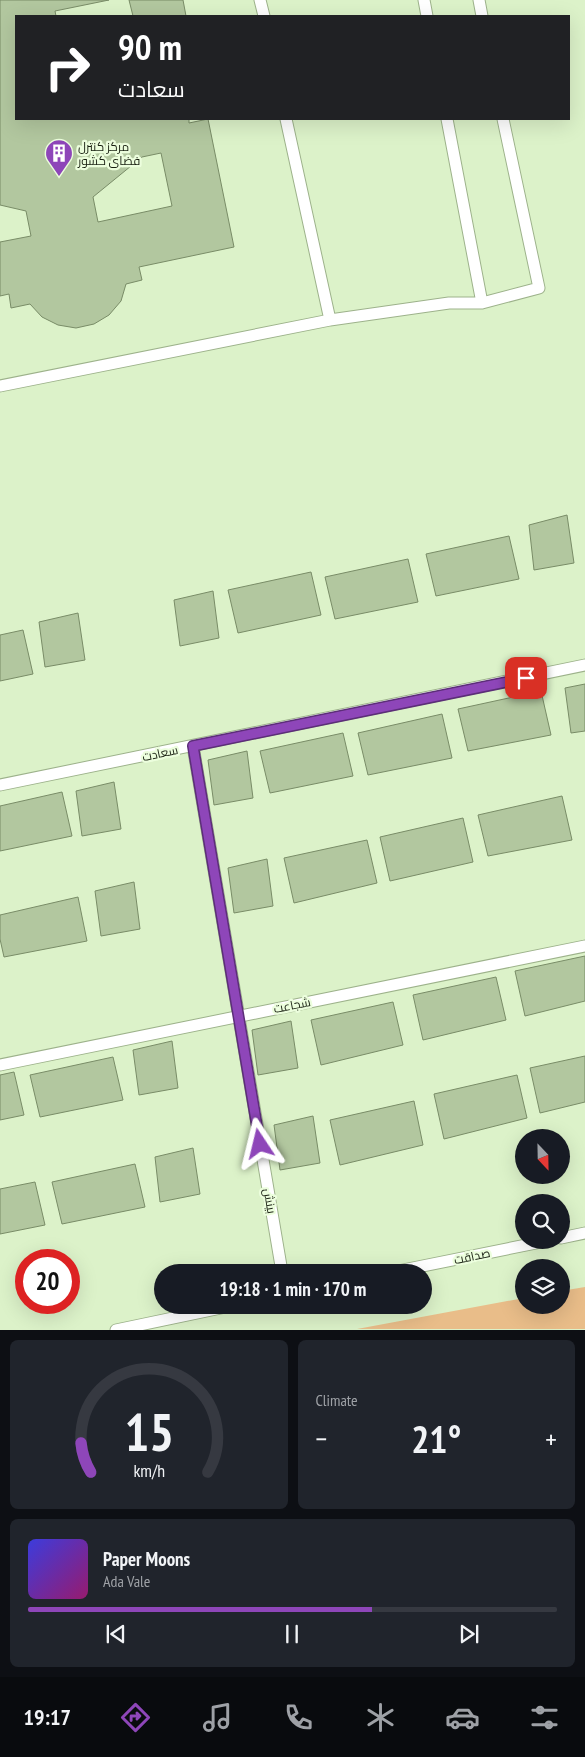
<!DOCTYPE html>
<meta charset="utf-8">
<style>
:root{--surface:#171b24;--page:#20242c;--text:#f1f3f6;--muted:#9ea1a6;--line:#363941;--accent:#8e46b9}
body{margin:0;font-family:"PT Sans Narrow",Cairo,sans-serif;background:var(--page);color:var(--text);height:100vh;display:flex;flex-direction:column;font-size:19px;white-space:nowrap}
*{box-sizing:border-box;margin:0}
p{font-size:16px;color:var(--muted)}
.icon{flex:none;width:28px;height:28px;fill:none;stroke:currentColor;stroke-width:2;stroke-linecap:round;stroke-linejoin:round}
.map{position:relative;height:1330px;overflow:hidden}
.drawer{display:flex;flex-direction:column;gap:10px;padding:10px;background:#0d0f14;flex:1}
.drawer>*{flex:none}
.hud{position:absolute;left:15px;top:15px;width:555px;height:105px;border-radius:0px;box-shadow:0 5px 20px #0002;background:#202124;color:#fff;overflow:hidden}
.needle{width:32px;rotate:158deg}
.tools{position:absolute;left:515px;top:1129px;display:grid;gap:10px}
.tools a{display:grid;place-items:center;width:55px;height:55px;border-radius:50%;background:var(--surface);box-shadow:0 5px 20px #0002;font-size:25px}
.speed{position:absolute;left:15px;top:1249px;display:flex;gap:10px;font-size:25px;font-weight:700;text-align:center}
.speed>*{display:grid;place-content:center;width:65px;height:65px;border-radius:50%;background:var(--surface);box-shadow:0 5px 20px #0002;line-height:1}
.speed .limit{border:8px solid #d22;background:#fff;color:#111}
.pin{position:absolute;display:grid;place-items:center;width:42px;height:42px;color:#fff;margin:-21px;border-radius:10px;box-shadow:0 2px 8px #0006}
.me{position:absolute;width:55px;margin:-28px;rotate:350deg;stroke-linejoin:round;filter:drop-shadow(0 0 4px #0008)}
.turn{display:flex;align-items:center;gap:18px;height:105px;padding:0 20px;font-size:22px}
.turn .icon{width:65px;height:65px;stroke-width:2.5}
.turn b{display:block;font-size:35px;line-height:42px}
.big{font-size:38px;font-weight:800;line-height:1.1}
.drawer .tile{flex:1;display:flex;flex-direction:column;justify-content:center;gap:8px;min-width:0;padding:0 18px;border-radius:8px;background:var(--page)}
.drawer .dial{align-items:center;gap:0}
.dial svg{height:130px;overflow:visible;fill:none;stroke:var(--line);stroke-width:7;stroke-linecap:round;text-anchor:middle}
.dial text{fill:var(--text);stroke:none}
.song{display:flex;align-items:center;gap:15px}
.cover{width:60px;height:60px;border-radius:8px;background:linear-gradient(135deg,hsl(240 70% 55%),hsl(320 70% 35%))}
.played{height:5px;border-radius:2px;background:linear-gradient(90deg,var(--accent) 65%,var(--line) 65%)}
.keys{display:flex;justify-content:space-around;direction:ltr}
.heat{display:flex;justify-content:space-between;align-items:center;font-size:28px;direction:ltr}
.drawer .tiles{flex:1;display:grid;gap:10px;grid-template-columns:1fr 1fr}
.tile:last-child{grid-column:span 2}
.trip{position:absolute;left:154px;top:1264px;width:278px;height:50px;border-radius:25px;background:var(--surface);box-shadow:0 5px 20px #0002;font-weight:800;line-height:50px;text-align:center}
.menu{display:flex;height:80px;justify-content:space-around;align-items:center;background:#090b0e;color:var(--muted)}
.menu .icon{width:35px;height:35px}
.menu .on{color:var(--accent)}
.menu b{font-size:22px;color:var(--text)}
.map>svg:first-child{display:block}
.green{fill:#e9bd89}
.building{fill:#b2c79f;stroke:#798c67;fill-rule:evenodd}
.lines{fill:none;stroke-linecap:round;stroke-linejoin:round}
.service-casing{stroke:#9db28b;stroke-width:13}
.service{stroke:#fff;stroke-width:11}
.route-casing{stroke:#5c2e78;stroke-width:12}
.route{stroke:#8e46b9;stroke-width:9}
.labels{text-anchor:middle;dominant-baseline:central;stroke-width:4.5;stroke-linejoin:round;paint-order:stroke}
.poi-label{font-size:12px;fill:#171e10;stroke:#ecfedd;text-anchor:start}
.street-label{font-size:12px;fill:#171e10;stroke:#ecfedd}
</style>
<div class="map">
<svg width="585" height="1330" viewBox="0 0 585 1330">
<rect width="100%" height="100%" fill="#dcf2c9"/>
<path class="green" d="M585 1287V1329H357L524 1298V1305H561V1291Z"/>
<path class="building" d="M0 0H109L55 11 56 16H16V119H189V123L208 119 234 247 139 267 142 280 126 284 121 301 109 315 94 324 76 328 58 325 42 317 30 304 11 308 9 294 0 296V242L31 236 26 211 0 205ZM161 153 172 206 98 222 93 197 142 157Z
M129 0H183L186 16H133Z
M567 515 574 563 534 570 529 525Z
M509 536 519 579 436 596 426 554Z
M408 559 418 602 335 619 325 577Z
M311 572 321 615 238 633 228 590Z
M213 591 219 638 180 646 174 600Z
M78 613 85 660 45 667 39 622Z
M23 630 33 674 0 681V635Z
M585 684V731L571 733 565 688Z
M541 691 551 735 468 751 458 709Z
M442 714 452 758 368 775 358 733Z
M343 733 353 776 270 793 260 751Z
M247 751 253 798 214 805 208 760Z
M114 782 121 829 82 836 76 791Z
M62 792 72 836 0 851V806Z
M562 796 572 840 488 856 478 815Z
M463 818 473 862 390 881 380 837Z
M367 840 377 883 294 903 284 858Z
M267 859 273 906 234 913 228 868Z
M134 882 140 929 101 936 95 891Z
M78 897 87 941 4 957 0 939V915Z
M585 956V1001L525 1016 515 971Z
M496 977 506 1020 423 1040 413 995Z
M393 1002 403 1045 321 1065 311 1020Z
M291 1021 298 1068 258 1075 252 1030Z
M172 1041 178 1088 139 1095 133 1050Z
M585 1056V1102L540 1113 530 1068Z
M113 1057 123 1100 40 1117 30 1075Z
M14 1072 24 1115 0 1120V1075Z
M517 1075 527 1118 444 1139 434 1094Z
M414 1101 423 1145 340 1165 330 1120Z
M313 1116 320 1163 280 1170 274 1125Z
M193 1148 200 1194 160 1202 155 1157Z
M135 1164 145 1207 62 1224 52 1182Z
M35 1182 45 1225 0 1234V1189Z"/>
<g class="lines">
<g class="service-casing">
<path id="service" d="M260 0 264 16
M424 0 427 16
M479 0 482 16
M286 119 330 320
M447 119 482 303
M0 386 330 320 449 303H482L539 288 503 119
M193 746 282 1272
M0 785 585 665
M0 1065 585 946
M561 1238 585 1233
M393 1272 551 1240
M116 1330 235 1305"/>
</g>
<use href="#service" class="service"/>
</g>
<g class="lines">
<g class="route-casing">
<path id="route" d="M260 1144 193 746 526 678"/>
</g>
<use href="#route" class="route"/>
</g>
<defs>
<g id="building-pin" transform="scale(1.4375)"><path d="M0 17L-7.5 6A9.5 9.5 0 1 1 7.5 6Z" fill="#8e46b9" stroke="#ecfedd"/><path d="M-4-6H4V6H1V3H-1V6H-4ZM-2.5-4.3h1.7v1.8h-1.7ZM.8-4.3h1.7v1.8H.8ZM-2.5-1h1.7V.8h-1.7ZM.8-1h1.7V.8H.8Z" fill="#fff"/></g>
</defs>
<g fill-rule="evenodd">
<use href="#building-pin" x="59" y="153"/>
</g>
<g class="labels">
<g class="poi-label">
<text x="78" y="146">مرکز کنترل<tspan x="78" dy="14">فضای کشور</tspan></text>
</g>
<g class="street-label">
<text transform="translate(160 753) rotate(-12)">سعادت</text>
<text transform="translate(292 1005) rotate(-11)">شجاعت</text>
<text transform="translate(270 1201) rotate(80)">بینش</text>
<text transform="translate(472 1256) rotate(-12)">صداقت</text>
</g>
</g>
</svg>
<div class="tools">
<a><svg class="needle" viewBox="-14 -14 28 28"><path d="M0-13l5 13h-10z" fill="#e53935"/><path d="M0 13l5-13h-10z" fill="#9ea1a6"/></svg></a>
<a><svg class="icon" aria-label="search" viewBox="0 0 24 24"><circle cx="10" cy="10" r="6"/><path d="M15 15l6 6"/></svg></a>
<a><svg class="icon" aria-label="layers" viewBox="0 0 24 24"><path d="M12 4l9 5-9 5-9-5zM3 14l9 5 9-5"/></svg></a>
</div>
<div class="speed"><div class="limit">20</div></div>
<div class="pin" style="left:526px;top:678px;background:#d93025"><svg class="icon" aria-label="arrive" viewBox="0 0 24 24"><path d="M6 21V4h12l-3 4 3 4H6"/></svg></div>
<svg class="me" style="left:260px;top:1144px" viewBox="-20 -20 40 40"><path d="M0-17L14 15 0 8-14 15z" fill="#8e46b9" stroke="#fff" stroke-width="4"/></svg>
<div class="trip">19:18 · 1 min · 170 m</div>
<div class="hud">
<div class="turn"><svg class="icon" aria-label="right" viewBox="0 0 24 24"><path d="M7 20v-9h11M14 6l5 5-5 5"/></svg><div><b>90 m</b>سعادت</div></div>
</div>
</div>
<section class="drawer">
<div class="tiles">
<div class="tile dial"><svg viewBox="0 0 100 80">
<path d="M14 69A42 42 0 1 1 86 69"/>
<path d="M14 69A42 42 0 0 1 8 51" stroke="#8e46b9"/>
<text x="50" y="56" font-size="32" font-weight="700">15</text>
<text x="50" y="72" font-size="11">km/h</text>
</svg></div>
<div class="tile"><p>Climate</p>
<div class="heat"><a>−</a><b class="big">21°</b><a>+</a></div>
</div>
<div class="tile">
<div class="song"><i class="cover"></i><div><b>Paper Moons</b><p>Ada Vale</p></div></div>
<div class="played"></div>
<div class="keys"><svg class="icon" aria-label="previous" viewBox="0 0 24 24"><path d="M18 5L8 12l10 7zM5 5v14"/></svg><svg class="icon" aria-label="pause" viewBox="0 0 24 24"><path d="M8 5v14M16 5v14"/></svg><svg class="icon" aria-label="next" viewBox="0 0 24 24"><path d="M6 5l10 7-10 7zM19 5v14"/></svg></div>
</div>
</div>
</section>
<nav class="menu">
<b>19:17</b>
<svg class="icon on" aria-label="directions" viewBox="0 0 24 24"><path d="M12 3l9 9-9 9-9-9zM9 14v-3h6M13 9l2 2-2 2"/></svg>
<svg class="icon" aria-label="music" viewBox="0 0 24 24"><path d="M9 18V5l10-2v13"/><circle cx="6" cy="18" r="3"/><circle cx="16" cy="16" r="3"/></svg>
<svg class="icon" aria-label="phone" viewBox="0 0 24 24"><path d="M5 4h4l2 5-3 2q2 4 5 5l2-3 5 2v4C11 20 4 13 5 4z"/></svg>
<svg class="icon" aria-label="climate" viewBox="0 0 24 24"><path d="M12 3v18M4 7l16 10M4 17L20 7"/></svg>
<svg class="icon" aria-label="car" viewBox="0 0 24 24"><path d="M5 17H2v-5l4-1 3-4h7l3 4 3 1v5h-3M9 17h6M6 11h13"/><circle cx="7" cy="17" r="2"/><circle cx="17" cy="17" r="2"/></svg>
<svg class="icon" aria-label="filters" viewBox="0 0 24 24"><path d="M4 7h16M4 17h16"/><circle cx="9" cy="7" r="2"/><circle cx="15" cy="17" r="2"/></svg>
</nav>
